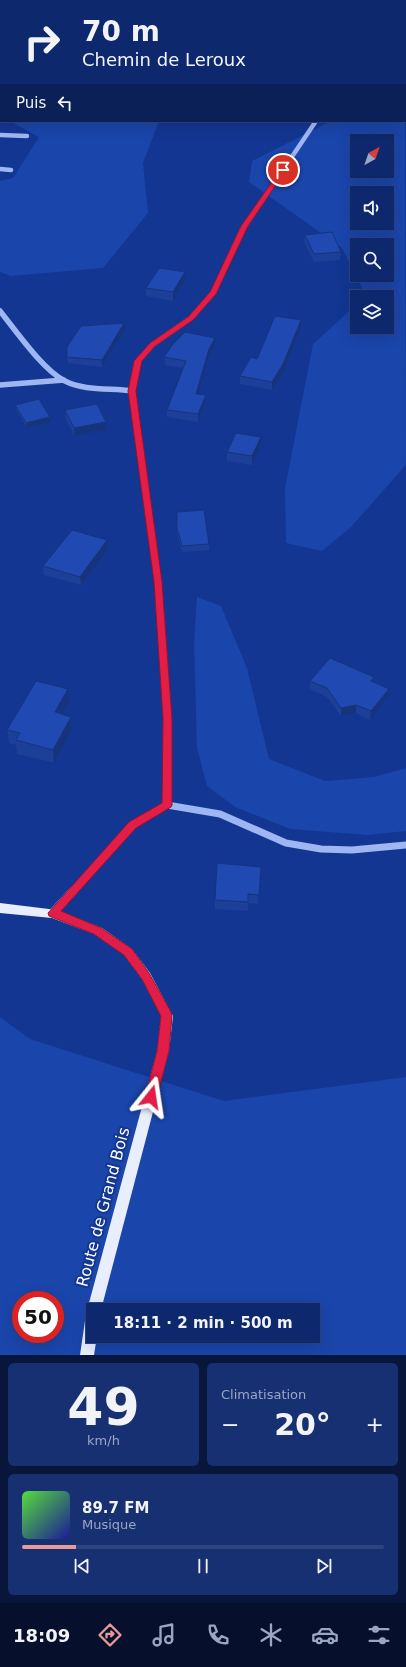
<!DOCTYPE html>
<html lang="fr">
<meta charset="utf-8">
<style>
:root{--surface:#0e286d;--page:#173072;--text:#f1f3f6;--muted:#9ba6c2;--line:#2e4480;--accent:#e69b98}
body{margin:0;font-family:"DejaVu Sans",sans-serif;background:var(--page);color:var(--text);height:100vh;display:flex;flex-direction:column;font-size:15px;white-space:nowrap}
*{box-sizing:border-box;margin:0}
p{font-size:13px;color:var(--muted)}
.icon{flex:none;width:22px;height:22px;fill:none;stroke:currentColor;stroke-width:2;stroke-linecap:round;stroke-linejoin:round}
.map{position:relative;height:1355px;overflow:hidden}
.side{display:flex;flex-direction:column;gap:8px;padding:8px;background:#08163c;flex:1}
.side>*{flex:none}
.guide{position:absolute;left:0px;top:0px;width:406px;height:122px;box-shadow:0 4px 16px #0002,0 0 0 1px var(--line);background:#0e286d;color:var(--text);overflow:hidden}
.needle{width:26px;rotate:40deg}
.controls{position:absolute;left:350px;top:134px;display:grid;gap:8px}
.controls a{display:grid;place-items:center;width:44px;height:44px;border-radius:0px;background:var(--surface);box-shadow:0 4px 16px #0002,0 0 0 1px var(--line);font-size:20px}
.speed{position:absolute;left:12px;top:1291px;display:flex;gap:8px;font-size:20px;font-weight:700;text-align:center}
.speed>*{display:grid;place-content:center;width:52px;height:52px;border-radius:50%;background:var(--surface);box-shadow:0 4px 16px #0002,0 0 0 1px var(--line);line-height:1}
.speed .limit{border:6px solid #d22;background:#fff;color:#111}
.pin{position:absolute;display:grid;place-items:center;width:34px;height:34px;color:#fff;margin:-17px;border:2px solid #fff;border-radius:50%;box-shadow:0 1px 4px #0007}
.me{position:absolute;width:44px;margin:-22px;rotate:15deg;stroke-linejoin:round;filter:drop-shadow(0 0 3px #0008)}
.turn{display:flex;align-items:center;gap:14px;height:84px;padding:0 16px;font-size:18px}
.turn .icon{width:52px;height:52px;stroke-width:2.5}
.turn b{display:block;font-size:28px;line-height:34px}
.then{display:flex;align-items:center;height:38px;padding:0 16px;background:#0003;gap:8px;font-size:15px}
.big{font-size:30px;font-weight:700;line-height:1.1}
.side .card{flex:1;display:flex;flex-direction:column;justify-content:center;gap:6px;min-width:0;padding:0 14px;border-radius:6px;background:var(--page)}
.side .dial{align-items:center;gap:0}
.dial b{font-size:52px;line-height:1}
.song{display:flex;align-items:center;gap:12px}
.cover{width:48px;height:48px;border-radius:6px;background:linear-gradient(135deg,hsl(110 70% 55%),hsl(240 70% 35%))}
.played{height:4px;border-radius:2px;background:linear-gradient(90deg,var(--accent) 15%,var(--line) 15%)}
.keys{display:flex;justify-content:space-around;direction:ltr}
.heat{display:flex;justify-content:space-between;align-items:center;font-size:22px;direction:ltr}
.side .tiles{flex:1;display:grid;gap:8px;grid-template-columns:1fr 1fr}
.card:last-child{grid-column:span 2}
.trip{position:absolute;left:86px;top:1303px;width:234px;height:40px;border-radius:0px;background:var(--surface);box-shadow:0 4px 16px #0002,0 0 0 1px var(--line);font-weight:700;line-height:40px;text-align:center}
.tab-bar{display:flex;height:64px;justify-content:space-around;align-items:center;background:#06102c;color:var(--muted)}
.tab-bar .icon{width:28px;height:28px}
.tab-bar .selected{color:var(--accent)}
.tab-bar b{font-size:18px;color:var(--text)}
.map>svg:first-child{display:block}
.green{fill:#1a45ab;fill-rule:evenodd}
.lines{fill:none;stroke-linecap:round;stroke-linejoin:round}
.minor-far3{stroke:#9eb7f2;stroke-width:4.5}
.minor-far2{stroke:#9eb7f2;stroke-width:5.5}
.minor-far1{stroke:#9eb7f2;stroke-width:7}
.minor{stroke:#9eb7f2;stroke-width:9}
.major{fill:#e9eeff;fill-rule:evenodd}
.wall{fill:#1c4098}
.shaded-wall{fill:#16347c}
.building{fill:#204ab1;stroke:#16347c}
.route{fill:#e11d48;stroke:#92132f}
.labels{text-anchor:middle;dominant-baseline:central;stroke-width:4;stroke-linejoin:round;paint-order:stroke}
.near-street-label{font-size:16px;fill:#fff;stroke:#123691}
</style>
<div class="map">
<svg width="406" height="1355" viewBox="0 0 406 1355">
<rect width="100%" height="100%" fill="#123691"/>
<path class="green" d="M167 0H406V56L405 1H164Z
M405 86 406 465 351 527 322 551 286 543 285 488 313 344 357 304V327H387V297H365L366 296 342 248 249 182 252 161 331 121H405ZM357 141H387V171H357ZM357 193H387V223H357ZM357 245H387V275H357Z
M9 121H159L143 163 148 213 103 268 11 276 0 272V181L13 178 39 137Z
M197 597 221 606 247 668 269 759 325 781 374 777 406 768V831L368 835 290 829 235 807 207 786 197 748 194 642Z
M0 1017 30 1039 224 1101 406 1077V1355H0ZM21 1300H55V1334H21ZM93 1310H313V1336H93Z"/>
<g class="lines">
<path class="minor-far3" d="M0 135 27 136
M0 169 11 170
M242 231 316 121"/>
<path class="minor-far2" d="M0 311C16 331 43 370 65 381 84 391 111 388 132 391
M0 385 64 380
M150 523 132 391 138 361 152 345 191 318 214 292 242 230"/>
<path class="minor-far1" d="M150 522 158 582 168 719 167 805
M73 891 132 825 167 805 220 814 286 843 321 849 352 850 406 845"/>
<path class="minor" d="M53 913 74 890"/>
<path class="major" d="M0 903 57 910 102 928 132 949 150 973 173 1016 169 1051 101 1310H93V1336H97L94 1355H80L86 1314 157 1051 161 1016 142 979 124 955 94 934 52 918 0 913Z"/>
</g>
<path class="wall" d="M34 0H135V1H38Z
M305 235 341 252 340 260 314 262 304 242Z
M185 280 173 301 146 296V288Z
M301 328 283 373 272 390 240 384V376L257 359Z
M125 330 102 367 68 363 67 357Z
M215 338V345L209 356 198 394 206 395 205 403 198 422 167 417V410L183 368 165 365 164 357Z
M15 405 50 417 51 422 27 428 16 410Z
M65 410 106 430 74 436 66 419Z
M261 437V446L252 465 227 461V452Z
M177 512 209 544V550L182 552 177 534Z
M107 540 108 549 81 585 44 575 43 566Z
M310 681 374 682 389 689 388 697 370 720 356 713 341 716 327 697 310 689Z
M69 702 62 714 71 717 72 730 54 763 17 754 16 745 9 743 7 730Z
M260 875 258 904 248 903V911L215 909V900Z"/>
<path class="shaded-wall" d="M71 0H77V1H70Z
M185 272V280L173 301V292Z
M301 320V328L283 373 272 390V382Z
M124 323 125 330 102 367V360Z
M215 338V345L209 356 196 402V394L209 349Z
M206 395 205 403 198 422V414Z
M50 417 51 422 27 428 26 423Z
M106 422V430L74 436V428Z
M261 437V446L252 465V456Z
M107 540 108 549 81 585 80 577Z
M68 689 69 702 56 726 55 712Z
M389 689 388 697 370 720 371 711Z
M356 705V713L341 716V708Z
M71 717 72 730 54 763 53 750Z"/>
<path class="building" d="M0 0H29L28 1H1V10H0Z
M50 0H71L70 1H54Z
M78 0H132V1H79Z
M332 232 341 252 314 254 305 235Z
M159 268 185 272 173 292 146 288Z
M275 316 301 320 283 364 272 382 240 376 251 357 257 359Z
M124 323 102 360 67 357V347L81 326Z
M185 332 215 338 209 349 196 394 206 395 198 414 167 410 186 361 164 357 173 344Z
M39 399 50 417 26 423 15 405Z
M97 404 106 422 74 428 65 410Z
M236 433 261 437 252 456 227 452Z
M204 510 209 544 182 546 177 528V512Z
M72 530 107 540 80 577 43 566Z
M330 658 374 677 371 681 389 689 371 711 356 705 341 708 327 688 310 681Z
M36 681 68 689 55 712 71 717 53 750 16 740 20 733 7 730Z
M217 863 261 867 259 895 248 894V902L215 900Z"/>
<path class="route" d="M281 169 286 170 248 226 216 294 193 320 155 346 142 361 136 391 162 582 172 719V805L171 807 136 828 61 911 101 928 132 949 149 973 171 1012 172 1016 169 1051 157 1097 155 1100 151 1102 147 1100 145 1097 157 1051 161 1016 142 979 124 955 94 934 49 916 48 913 129 822 162 803 163 719 154 582 128 391 134 361 150 343 188 317 210 292 241 226Z"/>
<g class="labels">
<g class="near-street-label">
<text transform="translate(103 1207) rotate(-75)">Route de Grand Bois</text>
</g>
</g>
</svg>
<div class="controls">
<a><svg class="needle" viewBox="-14 -14 28 28"><path d="M0-13l5 13h-10z" fill="#e53935"/><path d="M0 13l5-13h-10z" fill="#9ba6c2"/></svg></a>
<a><svg class="icon" aria-label="sound" viewBox="0 0 24 24"><path d="M4 9h4l5-4v14l-5-4H4zM17 9q2 3 0 6"/></svg></a>
<a><svg class="icon" aria-label="search" viewBox="0 0 24 24"><circle cx="10" cy="10" r="6"/><path d="M15 15l6 6"/></svg></a>
<a><svg class="icon" aria-label="layers" viewBox="0 0 24 24"><path d="M12 4l9 5-9 5-9-5zM3 14l9 5 9-5"/></svg></a>
</div>
<div class="speed"><div class="limit">50</div></div>
<div class="pin" style="left:283px;top:170px;background:#d93025"><svg class="icon" aria-label="arrive" viewBox="0 0 24 24"><path d="M6 21V4h12l-3 4 3 4H6"/></svg></div>
<svg class="me" style="left:151px;top:1097px" viewBox="-20 -20 40 40"><path d="M0-17L14 15 0 8-14 15z" fill="#e11d48" stroke="#fff" stroke-width="4"/></svg>
<div class="trip">18:11 · 2 min · 500 m</div>
<div class="guide">
<div class="turn"><svg class="icon" aria-label="right" viewBox="0 0 24 24"><path d="M7 20v-9h11M14 6l5 5-5 5"/></svg><div><b>70 m</b>Chemin de Leroux</div></div>
<div class="then">Puis<svg class="icon" aria-label="left" viewBox="0 0 24 24"><path d="M17 20v-9H6M10 6l-5 5 5 5"/></svg></div>
</div>
</div>
<section class="side">
<div class="tiles">
<div class="card dial"><b>49</b><p>km/h</p></div>
<div class="card"><p>Climatisation</p>
<div class="heat"><a>−</a><b class="big">20°</b><a>+</a></div>
</div>
<div class="card">
<div class="song"><i class="cover"></i><div><b>89.7 FM</b><p>Musique</p></div></div>
<div class="played"></div>
<div class="keys"><svg class="icon" aria-label="previous" viewBox="0 0 24 24"><path d="M18 5L8 12l10 7zM5 5v14"/></svg><svg class="icon" aria-label="pause" viewBox="0 0 24 24"><path d="M8 5v14M16 5v14"/></svg><svg class="icon" aria-label="next" viewBox="0 0 24 24"><path d="M6 5l10 7-10 7zM19 5v14"/></svg></div>
</div>
</div>
</section>
<nav class="tab-bar">
<b>18:09</b>
<svg class="icon selected" aria-label="directions" viewBox="0 0 24 24"><path d="M12 3l9 9-9 9-9-9zM9 14v-3h6M13 9l2 2-2 2"/></svg>
<svg class="icon" aria-label="music" viewBox="0 0 24 24"><path d="M9 18V5l10-2v13"/><circle cx="6" cy="18" r="3"/><circle cx="16" cy="16" r="3"/></svg>
<svg class="icon" aria-label="phone" viewBox="0 0 24 24"><path d="M5 4h4l2 5-3 2q2 4 5 5l2-3 5 2v4C11 20 4 13 5 4z"/></svg>
<svg class="icon" aria-label="climate" viewBox="0 0 24 24"><path d="M12 3v18M4 7l16 10M4 17L20 7"/></svg>
<svg class="icon" aria-label="car" viewBox="0 0 24 24"><path d="M5 17H2v-5l4-1 3-4h7l3 4 3 1v5h-3M9 17h6M6 11h13"/><circle cx="7" cy="17" r="2"/><circle cx="17" cy="17" r="2"/></svg>
<svg class="icon" aria-label="filters" viewBox="0 0 24 24"><path d="M4 7h16M4 17h16"/><circle cx="9" cy="7" r="2"/><circle cx="15" cy="17" r="2"/></svg>
</nav>
